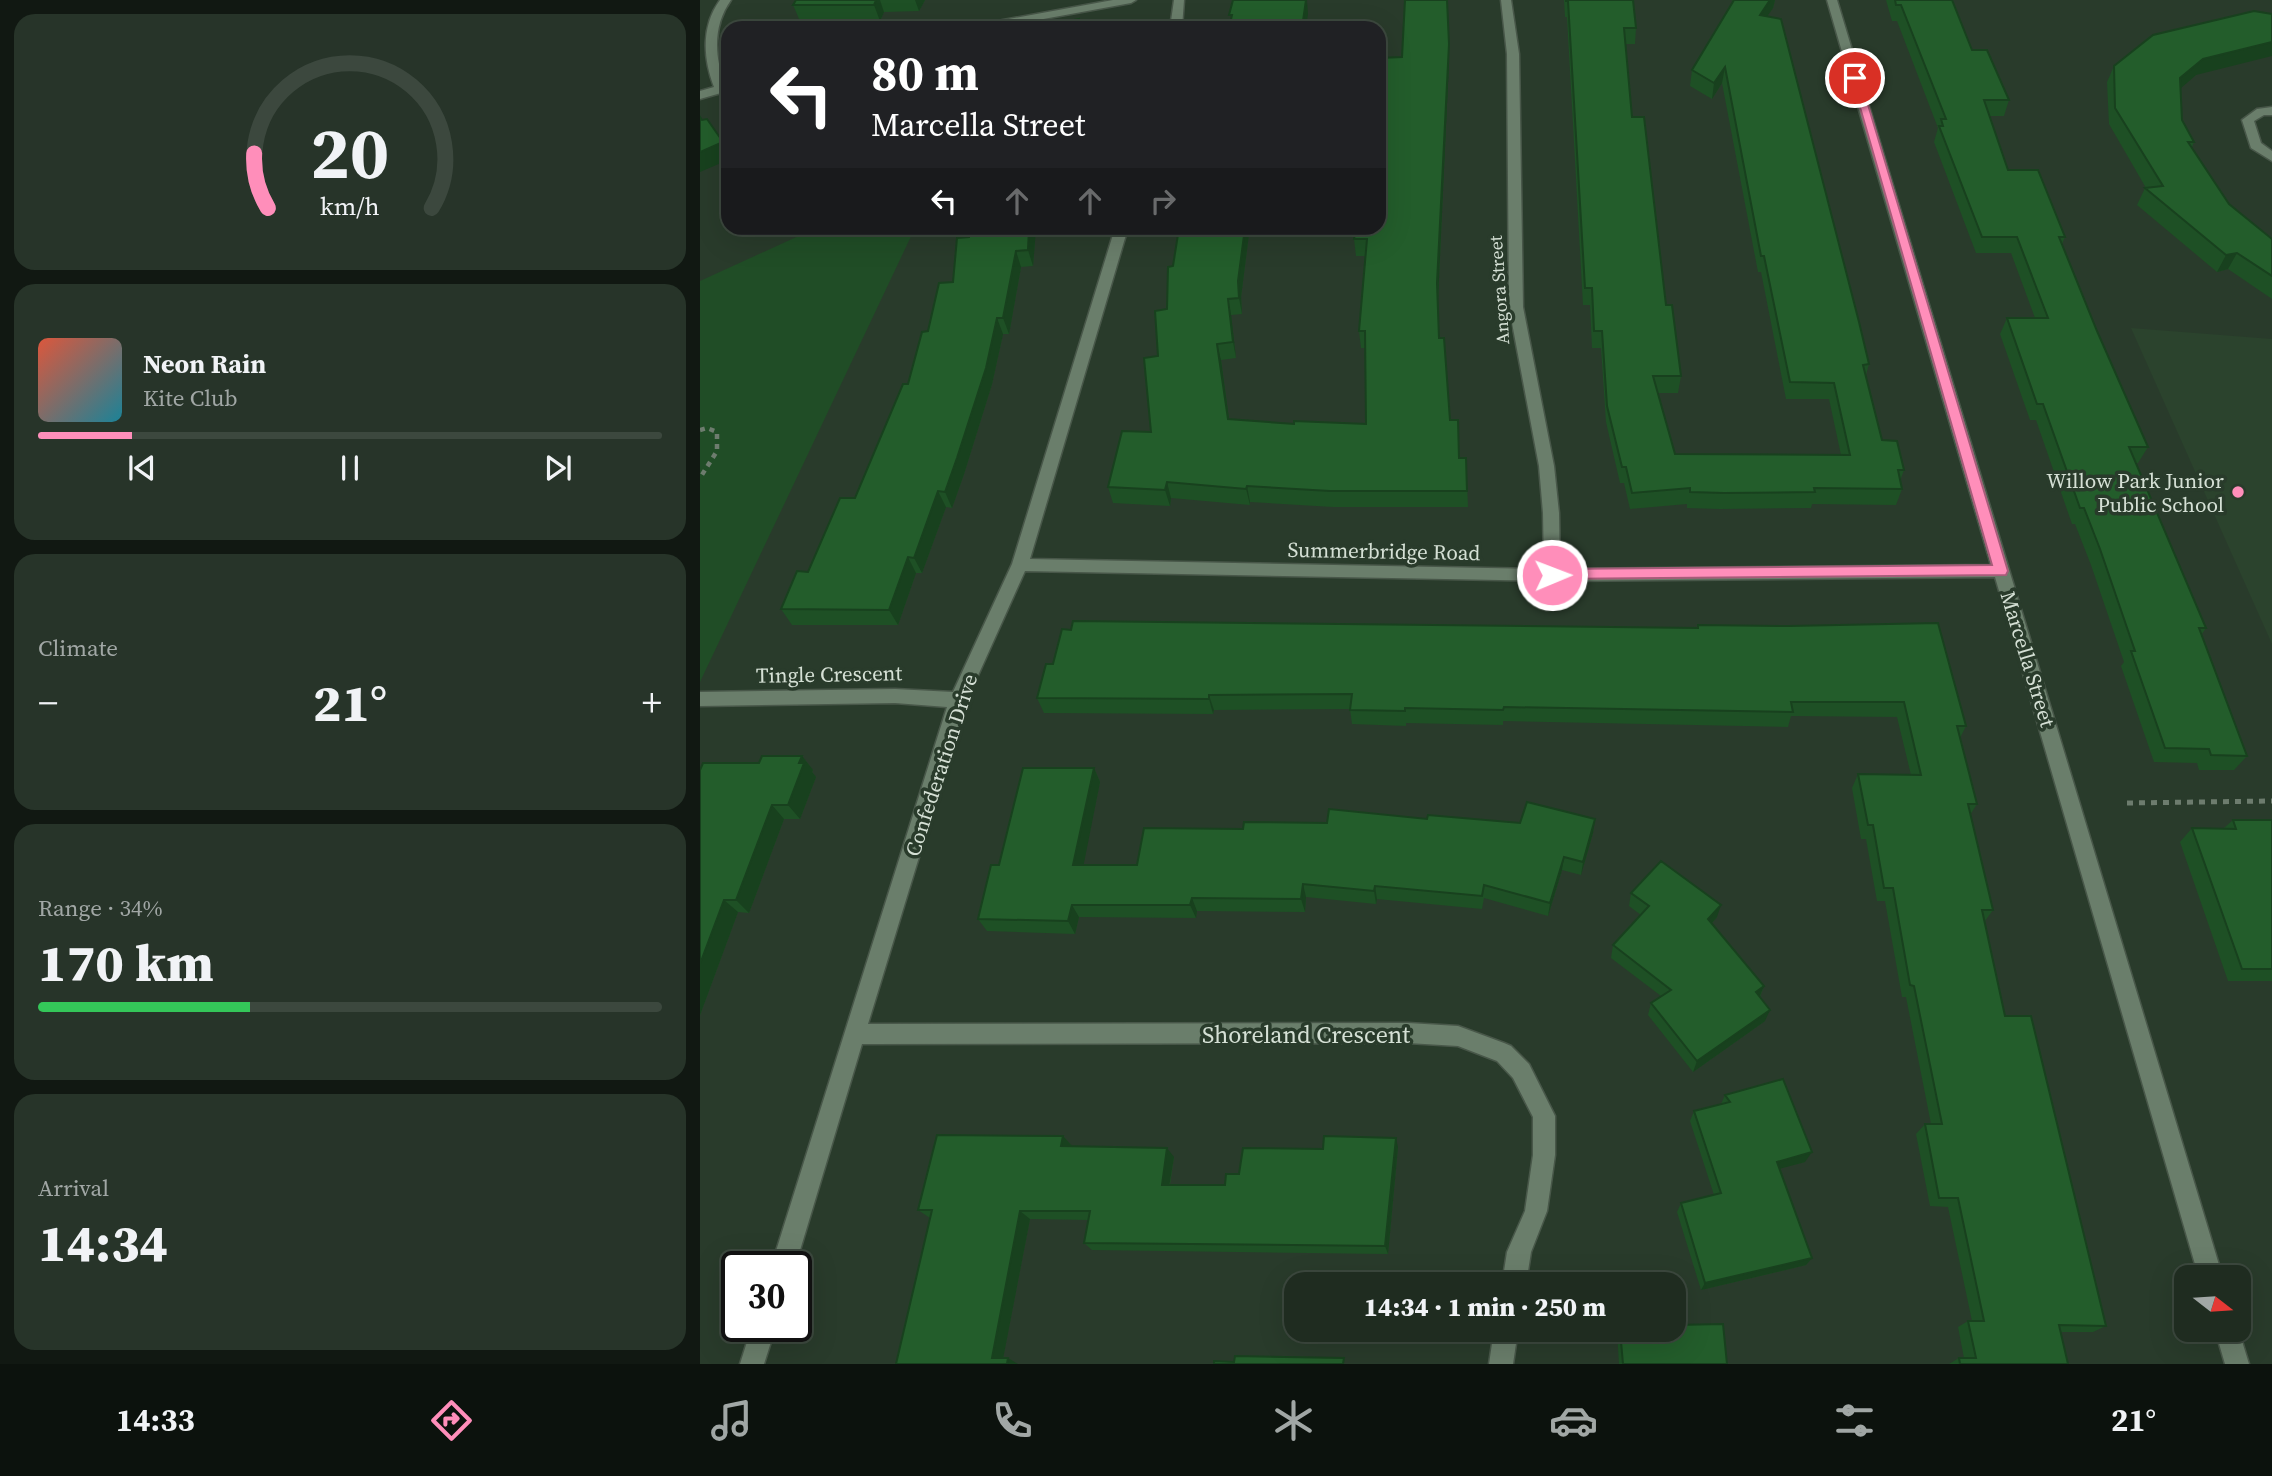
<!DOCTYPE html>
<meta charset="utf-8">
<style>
:root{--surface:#1f2c20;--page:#273429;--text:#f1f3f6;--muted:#a1a7a5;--line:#3c483e;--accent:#ff8eba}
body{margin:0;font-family:"Source Serif 4",serif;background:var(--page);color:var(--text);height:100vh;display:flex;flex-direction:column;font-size:26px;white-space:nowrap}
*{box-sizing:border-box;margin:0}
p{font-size:23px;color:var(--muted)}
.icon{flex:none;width:38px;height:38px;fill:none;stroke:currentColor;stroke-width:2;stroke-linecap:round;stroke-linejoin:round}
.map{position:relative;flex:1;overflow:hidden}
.panel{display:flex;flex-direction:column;gap:14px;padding:14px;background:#111812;width:700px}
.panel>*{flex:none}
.top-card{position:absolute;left:21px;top:21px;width:665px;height:214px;border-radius:21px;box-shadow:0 7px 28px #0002,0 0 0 2px var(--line);background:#202124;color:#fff;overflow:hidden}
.needle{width:46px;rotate:107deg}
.controls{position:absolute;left:1474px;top:1265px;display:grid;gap:14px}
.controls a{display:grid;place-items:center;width:77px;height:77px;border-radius:14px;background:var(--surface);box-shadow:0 7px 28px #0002,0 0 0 2px var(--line);font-size:35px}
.speed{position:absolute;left:21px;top:1251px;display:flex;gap:14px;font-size:35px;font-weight:700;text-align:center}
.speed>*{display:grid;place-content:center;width:91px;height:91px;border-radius:50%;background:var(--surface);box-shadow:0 7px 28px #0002,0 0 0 2px var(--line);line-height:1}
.speed .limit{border:4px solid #111;border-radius:10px;background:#fff;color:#111}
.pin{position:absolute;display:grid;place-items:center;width:60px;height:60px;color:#fff;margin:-30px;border:4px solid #fff;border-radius:50%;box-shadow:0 2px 7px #0007}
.me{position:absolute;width:77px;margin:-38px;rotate:89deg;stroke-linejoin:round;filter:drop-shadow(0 0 5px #0008)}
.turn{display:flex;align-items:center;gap:24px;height:147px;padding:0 35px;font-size:32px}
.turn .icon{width:91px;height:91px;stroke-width:2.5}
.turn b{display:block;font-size:49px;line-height:60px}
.lanes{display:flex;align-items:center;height:66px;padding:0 35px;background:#0003;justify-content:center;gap:35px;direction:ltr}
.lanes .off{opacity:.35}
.big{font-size:52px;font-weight:800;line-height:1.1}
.panel .card{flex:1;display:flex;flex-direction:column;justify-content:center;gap:10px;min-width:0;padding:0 24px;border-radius:21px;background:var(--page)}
.panel .dial{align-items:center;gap:0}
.dial svg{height:182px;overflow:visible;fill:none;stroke:var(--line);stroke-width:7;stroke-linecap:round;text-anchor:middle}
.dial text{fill:var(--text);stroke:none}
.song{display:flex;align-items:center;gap:21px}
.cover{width:84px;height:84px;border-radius:10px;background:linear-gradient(135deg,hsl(10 70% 55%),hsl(190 70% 35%))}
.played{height:7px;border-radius:4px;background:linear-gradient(90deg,var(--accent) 15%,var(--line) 15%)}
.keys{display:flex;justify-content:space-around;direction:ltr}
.heat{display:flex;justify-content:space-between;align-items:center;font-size:38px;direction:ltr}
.charge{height:10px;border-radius:5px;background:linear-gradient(90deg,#34c759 34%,var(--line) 0)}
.trip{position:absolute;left:584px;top:1272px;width:402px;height:70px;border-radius:21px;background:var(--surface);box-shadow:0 7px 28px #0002,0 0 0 2px var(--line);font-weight:800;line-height:70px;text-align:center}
.tab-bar{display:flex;height:112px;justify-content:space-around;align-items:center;background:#0c120d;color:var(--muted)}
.tab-bar .icon{width:49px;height:49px}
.tab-bar .active{color:var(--accent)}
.tab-bar b{font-size:32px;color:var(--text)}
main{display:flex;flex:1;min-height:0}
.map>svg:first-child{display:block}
.built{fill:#2b432d}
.green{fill:#204d26}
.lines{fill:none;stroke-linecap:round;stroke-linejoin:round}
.minor-casing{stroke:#485749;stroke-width:3}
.path-far1{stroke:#6d7c6e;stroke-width:4.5;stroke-dasharray:5 5;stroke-linecap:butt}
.path{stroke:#6d7c6e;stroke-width:5;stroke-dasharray:6 6;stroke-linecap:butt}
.minor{fill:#6a7e6b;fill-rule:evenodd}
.wall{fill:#1e5025}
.shaded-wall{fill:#18411e}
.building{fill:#235d2b;stroke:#18411e;stroke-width:2}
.route{fill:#ff8eba;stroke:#a65c79;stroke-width:2}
.poi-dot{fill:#ff8eba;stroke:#293b2b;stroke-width:2.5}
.labels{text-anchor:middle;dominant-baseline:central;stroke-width:7;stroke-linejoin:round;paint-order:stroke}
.far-street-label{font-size:18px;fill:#d5e0d5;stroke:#293b2b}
.poi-label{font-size:21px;fill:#d5e0d5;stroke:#293b2b;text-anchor:end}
.street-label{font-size:21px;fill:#d5e0d5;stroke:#293b2b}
.near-street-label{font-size:24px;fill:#d5e0d5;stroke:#293b2b}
</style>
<main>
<section class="panel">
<div class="card dial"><svg viewBox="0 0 100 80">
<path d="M14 69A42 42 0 1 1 86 69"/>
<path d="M14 69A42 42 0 0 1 8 45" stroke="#ff8eba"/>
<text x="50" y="56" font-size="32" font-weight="700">20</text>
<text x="50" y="72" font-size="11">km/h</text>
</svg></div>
<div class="card">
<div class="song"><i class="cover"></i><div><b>Neon Rain</b><p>Kite Club</p></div></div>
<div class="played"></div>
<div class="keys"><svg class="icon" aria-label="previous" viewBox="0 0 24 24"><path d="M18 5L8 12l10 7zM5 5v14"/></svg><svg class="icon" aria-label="pause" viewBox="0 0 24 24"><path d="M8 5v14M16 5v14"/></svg><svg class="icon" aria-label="next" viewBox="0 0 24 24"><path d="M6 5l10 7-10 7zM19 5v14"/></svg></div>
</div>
<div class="card"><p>Climate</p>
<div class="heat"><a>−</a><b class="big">21°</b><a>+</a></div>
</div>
<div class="card"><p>Range · 34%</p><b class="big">170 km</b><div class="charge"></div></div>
<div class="card"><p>Arrival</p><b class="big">14:34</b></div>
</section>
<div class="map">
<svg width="1572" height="1364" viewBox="0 0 1572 1364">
<rect width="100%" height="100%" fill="#293b2b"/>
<path class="built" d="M1431 328 1572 339V644Z"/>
<path class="green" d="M116 228H215L0 682V281Z"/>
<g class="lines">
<g class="minor-casing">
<path id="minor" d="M20 0H31C13 25 14 56 25 84H28V91L0 99V91L14 87C3 58 1 26 20 0Z
M413 0H436L431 3 294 28H270L276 25Z
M474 0H484L482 28H470Z
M801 0H811L819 54 823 307 854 466 859 513 860 569 1291 565 1127 0H1137L1523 1278H1499L1295 577 852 581 325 571 267 700 168 1024 708 1023 758 1026 804 1043 811 1046 829 1064 855 1116V1155L847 1211 831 1252 826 1284H802L807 1252 825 1211 833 1155V1117L813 1078 797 1061 758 1046 708 1043 162 1044 95 1267H71L247 707 195 703 0 706V692L195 689 253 692 312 564 415 228H428L330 559 844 569 843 513 839 466 809 307 807 54Z
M1572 107V115H1564L1554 121 1561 143 1572 151V161L1551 148 1542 120 1557 109Z
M52 1326H76L64 1364H40Z
M1538 1328 1549 1364H1525L1515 1330Z
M794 1330H818L813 1364H789Z"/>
</g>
<path class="path-far1" d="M0 430 7 428 17 432V451L0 478"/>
<path class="path" d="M1427 803 1572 801"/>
<use href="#minor" class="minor"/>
</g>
<path class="wall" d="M96 0H225L219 11 184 12 180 21H100L93 5Z
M864 0H933L936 28 935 44H925L932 117 966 305 981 376 978 393H958L975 454 1141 455 1129 399H1086L1061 272H1058L1022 83 1012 99 990 86 992 70 1033 2 1032 0H1075L1073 8 1067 16 1169 364 1166 375 1182 440 1204 470 1200 481 1202 489 1196 505 1112 504 1111 508 1020 509 987 508V504L930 509 924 483H920L906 422 901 348H892L890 305H883L867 17H865Z
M1186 0H1252L1272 50 1309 100 1304 116H1289L1308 170 1365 237 1362 244 1397 331 1448 447 1438 463H1436L1506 628 1502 634 1547 756 1534 770H1499L1497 763 1454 762 1421 666 1424 662 1391 565 1375 524H1372L1336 420H1330L1300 334 1307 318H1335L1311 253H1276L1234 142 1238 128 1197 21H1192Z
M749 60 738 300 739 338 750 420 759 458H766L768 507H633L550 502V505L471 498 470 506 413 503 408 487 451 432 458 356 467 309 479 228H559L558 234H549L541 297 542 314 531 315 536 358 521 360 529 419 594 424H666L665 348H661L659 331 665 256H656L654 239Z
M1414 66 1496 75 1480 88 1482 120 1494 142 1492 147 1529 204 1572 239V299L1528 269 1517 272 1437 205 1445 188H1446L1409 124 1407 82Z
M270 228H346L336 229 333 266 321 267 309 334H303L292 384 264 474 252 508 246 507 222 573H216L198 625H92L81 609 108 572 155 498 208 384 228 331 253 282 269 237Z
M998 625 1266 726 1260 738 1277 804 1270 815 1293 910 1285 921 1305 1016 1406 1326 1393 1332H1360L1368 1364H1249L1259 1358H1264L1258 1327 1268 1321H1272L1248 1207 1230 1206 1216 1134 1225 1124H1231L1206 997H1202L1185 901H1177L1166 839H1161L1152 788 1158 774 1211 775 1197 717 1091 716 1088 727 803 721V725L706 723V726L652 724 650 709 514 710 513 714 344 713 337 698 997 628Z
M102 756 113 770 112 772 116 777 100 819H84L49 913 38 912 0 1015V770L59 763Z
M394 768 400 782 383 865H437L543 829 627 823 727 819 820 823 895 819 893 833 881 875 862 870 848 916 784 898 782 909 677 899 676 904 606 897 605 912 497 911 496 918 379 917 375 934 287 931 278 919 299 865Z
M1533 820H1572V981H1528L1480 842 1492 828H1524Z
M931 893 1017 917 1012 923 1064 986 1060 997 1065 1021 993 1072 948 1015 951 1003 961 996 911 958 913 945 941 915 929 906Z
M1025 1095 1105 1162 1080 1168 1112 1258 1106 1265 1001 1290 977 1212 981 1203 1014 1195 990 1121 994 1111 1021 1104Z
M363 1136 372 1146 474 1157 470 1185H525L539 1174 623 1149 698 1147 688 1254 392 1250 384 1243 388 1220 330 1219 303 1358 196 1364 230 1218 218 1210Z
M918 1330H975L1027 1364H919L917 1332Z"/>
<path class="shaded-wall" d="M176 0H180L184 12 180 21 174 5Z
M215 0H225L219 11Z
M607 0 608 14 606 28H602Z
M1070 0H1075L1073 8 1057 31 1060 15Z
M1572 42V56L1496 75 1473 95 1480 78 1503 59Z
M749 44V60L738 300 737 283Z
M1025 67 1022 83 1012 99 1014 83Z
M23 142 28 151V160L0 172V152Z
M329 228H335L336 229 333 266 328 250Z
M545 228H548L549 234 541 297 542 314 539 298 538 281Z
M316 251 321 267 309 334 303 318Z
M1537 253 1528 269 1517 272 1526 255Z
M528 299 531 315 536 358 533 342Z
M297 318 303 334 292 384 264 474 252 508 245 492Z
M517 344 521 360 531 435 528 419Z
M467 482 471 498 470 506 465 490Z
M547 486 550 502V505L546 489Z
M238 491 246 507 222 573 214 558Z
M208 557 216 573 198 625 189 610Z
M509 695 514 710 513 714 509 699Z
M102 756 113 770 112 772 116 777 100 819 88 805 99 763Z
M394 768 400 782 381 878 373 865Z
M72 805 84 819 49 913 36 900Z
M895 819 893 833 881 875 883 862Z
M864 857 862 870 848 916 850 903Z
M603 884 606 897 605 912 601 899Z
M675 886 677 899 676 904 674 891Z
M492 898 497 911 496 918 490 905Z
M24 900 38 912 0 1015V964Z
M372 905 379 917 375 934 368 921Z
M1021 905 1017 917 1004 932 1008 919Z
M1064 986 1059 998 1056 992Z
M1070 1010 1065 1021 993 1072 997 1061Z
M363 1136 372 1146H361Z
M696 1138 698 1147 688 1254 685 1246Z
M467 1148 474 1157 468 1193 462 1185Z
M1112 1152 1105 1162 1071 1171 1077 1162Z
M320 1211 330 1219 302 1364 292 1358Z
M1112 1258 1106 1265 1001 1290 1005 1283Z
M308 1358 318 1364H307Z"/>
<path class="building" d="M96 0H176L174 5H93Z
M533 0H606L602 28H529L532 15H529Z
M705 0H747L749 44 737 283 739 338H744L750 420H758L759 458H766L767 491H630L547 486 546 489 467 482 465 490 408 487 422 431 451 432 444 358 458 356 455 311 467 309 468 267 473 266 479 228H545L538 281 539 298 528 299 533 342 517 344 528 419 594 424V421L666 424 665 331H659L667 239H654L656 228H679V58L702 57Z
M866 0H933L936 28H924L932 117H944L966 305H972L981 376H953L975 454 1150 455 1134 383 1090 382 1064 256H1061L1025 67 1014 83 992 70 1034 0H1070L1060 15 1081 19 1159 322 1169 364 1163 365 1182 440 1197 441 1204 470H1198L1202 489 1114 488 1115 492 1024 493 990 492V488L932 493 926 467H922L907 406 902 331H894L892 288H885L868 1H866Z
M1195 0H1252L1272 50H1287L1309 100H1284L1308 170H1338L1365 237H1359L1397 331 1448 447H1429L1506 628H1499L1547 756 1511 755 1509 749 1465 748 1431 651H1435L1400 549 1384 508H1380L1343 404H1337L1307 318H1348L1317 237H1282L1239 126H1243L1241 119H1246L1201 5H1196Z
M1554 11 1572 14V42L1503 59 1480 78 1482 120 1494 142H1488L1529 204 1572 239V276L1537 253 1526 255 1445 188 1463 186 1415 108 1414 66 1453 35Z
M379 19 381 28H335Z
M0 117 2 120 7 119 23 142 0 152Z
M270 228H329L328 250 316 251 303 318H297L286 368 257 458 245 492 238 491 214 558 208 557 189 610 81 609 97 571 108 572 140 498H155L203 384H208L222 332 228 331 239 283 253 282 257 238 269 237Z
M373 621 998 628V625L1089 626 1238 623 1266 726H1257L1277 804H1268L1293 910H1282L1305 1016H1331L1406 1326 1359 1325 1368 1364H1260L1259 1358H1276L1268 1321H1284L1258 1198H1239L1225 1124H1242L1214 986 1210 985 1193 888H1184L1173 825H1168L1158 774 1221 775 1204 702H1091L1093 712 804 707 803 710 705 708V711L650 710 652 694 509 695V699L337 698 346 664H353L362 629 371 630Z
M62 756H102L99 763H104L88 805H72L36 900H24L0 964V770L3 763H59Z
M323 768H394L373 865H437L444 828 543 829 544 822 627 823 629 809 727 819 728 815 820 823 827 802 895 819 883 862 864 857 850 903 784 885 782 896 675 886 674 891 603 884 601 899 492 898 490 905H372L368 921 278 919 291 865H299Z
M1533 820H1572V969H1542L1492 828 1536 829Z
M961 861 1021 905 1008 919 1064 986 1056 992 1070 1010 997 1061 951 1003 971 990 913 945 949 906 931 893Z
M1083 1079 1112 1152 1077 1162 1112 1258 1005 1283 981 1203 1021 1193 994 1111 1030 1102 1025 1095Z
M237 1135 363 1136 361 1146 467 1148 462 1185H525L526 1174H539L543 1148 623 1149 624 1136 696 1138 685 1246 384 1243 390 1211H320L292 1358H308L307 1364H196L232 1210H218Z
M1023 1324 1027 1364H923L920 1330H975V1325Z
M535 1356 644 1358 643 1364H514V1361L534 1362Z"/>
<path class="route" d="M1151 76 1160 78 1308 571 1306 575 847 579 845 575 852 569 1292 565Z"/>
<circle class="poi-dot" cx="1538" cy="492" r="7"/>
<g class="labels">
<g class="far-street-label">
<text transform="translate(799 290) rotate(-94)">Angora Street</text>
</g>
<g class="poi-label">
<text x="1524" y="480">Willow Park Junior<tspan x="1524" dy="24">Public School</tspan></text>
</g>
<g class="street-label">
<text transform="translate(684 551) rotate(1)">Summerbridge Road</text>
<text transform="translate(1328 659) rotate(73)">Marcella Street</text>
<text transform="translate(129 674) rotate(-1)">Tingle Crescent</text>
<text transform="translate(241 765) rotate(-72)">Confederation Drive</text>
</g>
<g class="near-street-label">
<text x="606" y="1034">Shoreland Crescent</text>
</g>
</g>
</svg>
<div class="controls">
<a><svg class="needle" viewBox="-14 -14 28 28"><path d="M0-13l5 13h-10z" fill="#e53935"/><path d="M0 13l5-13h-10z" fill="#a1a7a5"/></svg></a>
</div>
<div class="speed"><div class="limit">30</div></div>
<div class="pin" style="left:1155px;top:78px;background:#d93025"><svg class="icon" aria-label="arrive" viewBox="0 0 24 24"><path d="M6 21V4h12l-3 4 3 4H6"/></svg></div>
<svg class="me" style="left:852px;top:575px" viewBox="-20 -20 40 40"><circle r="17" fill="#ff8eba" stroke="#fff" stroke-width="3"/><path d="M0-11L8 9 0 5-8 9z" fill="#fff"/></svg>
<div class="trip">14:34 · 1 min · 250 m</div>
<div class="top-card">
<div class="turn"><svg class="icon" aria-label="left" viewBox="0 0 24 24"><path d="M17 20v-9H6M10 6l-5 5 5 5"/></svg><div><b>80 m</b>Marcella Street</div></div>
<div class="lanes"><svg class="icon" aria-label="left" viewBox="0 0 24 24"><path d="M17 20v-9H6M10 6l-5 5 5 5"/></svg><svg class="icon off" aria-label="ahead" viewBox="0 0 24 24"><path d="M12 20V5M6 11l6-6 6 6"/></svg><svg class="icon off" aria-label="ahead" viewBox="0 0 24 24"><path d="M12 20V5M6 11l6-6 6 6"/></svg><svg class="icon off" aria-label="right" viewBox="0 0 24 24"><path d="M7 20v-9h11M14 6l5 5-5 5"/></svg></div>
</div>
</div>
</main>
<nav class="tab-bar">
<b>14:33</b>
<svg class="icon active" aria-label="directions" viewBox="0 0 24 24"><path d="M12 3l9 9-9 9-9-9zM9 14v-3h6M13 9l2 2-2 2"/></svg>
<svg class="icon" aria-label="music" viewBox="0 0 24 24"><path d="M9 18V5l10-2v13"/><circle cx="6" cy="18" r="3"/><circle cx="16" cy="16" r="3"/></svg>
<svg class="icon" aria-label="phone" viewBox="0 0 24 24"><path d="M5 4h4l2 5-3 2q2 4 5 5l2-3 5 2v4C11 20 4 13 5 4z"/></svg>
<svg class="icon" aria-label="climate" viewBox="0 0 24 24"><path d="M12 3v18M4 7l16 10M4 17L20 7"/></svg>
<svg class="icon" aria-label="car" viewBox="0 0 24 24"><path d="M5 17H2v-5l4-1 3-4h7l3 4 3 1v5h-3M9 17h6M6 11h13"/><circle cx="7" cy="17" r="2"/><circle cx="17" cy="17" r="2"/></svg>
<svg class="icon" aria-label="filters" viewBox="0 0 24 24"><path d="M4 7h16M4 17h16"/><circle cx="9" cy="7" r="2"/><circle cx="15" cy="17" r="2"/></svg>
<b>21°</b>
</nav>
